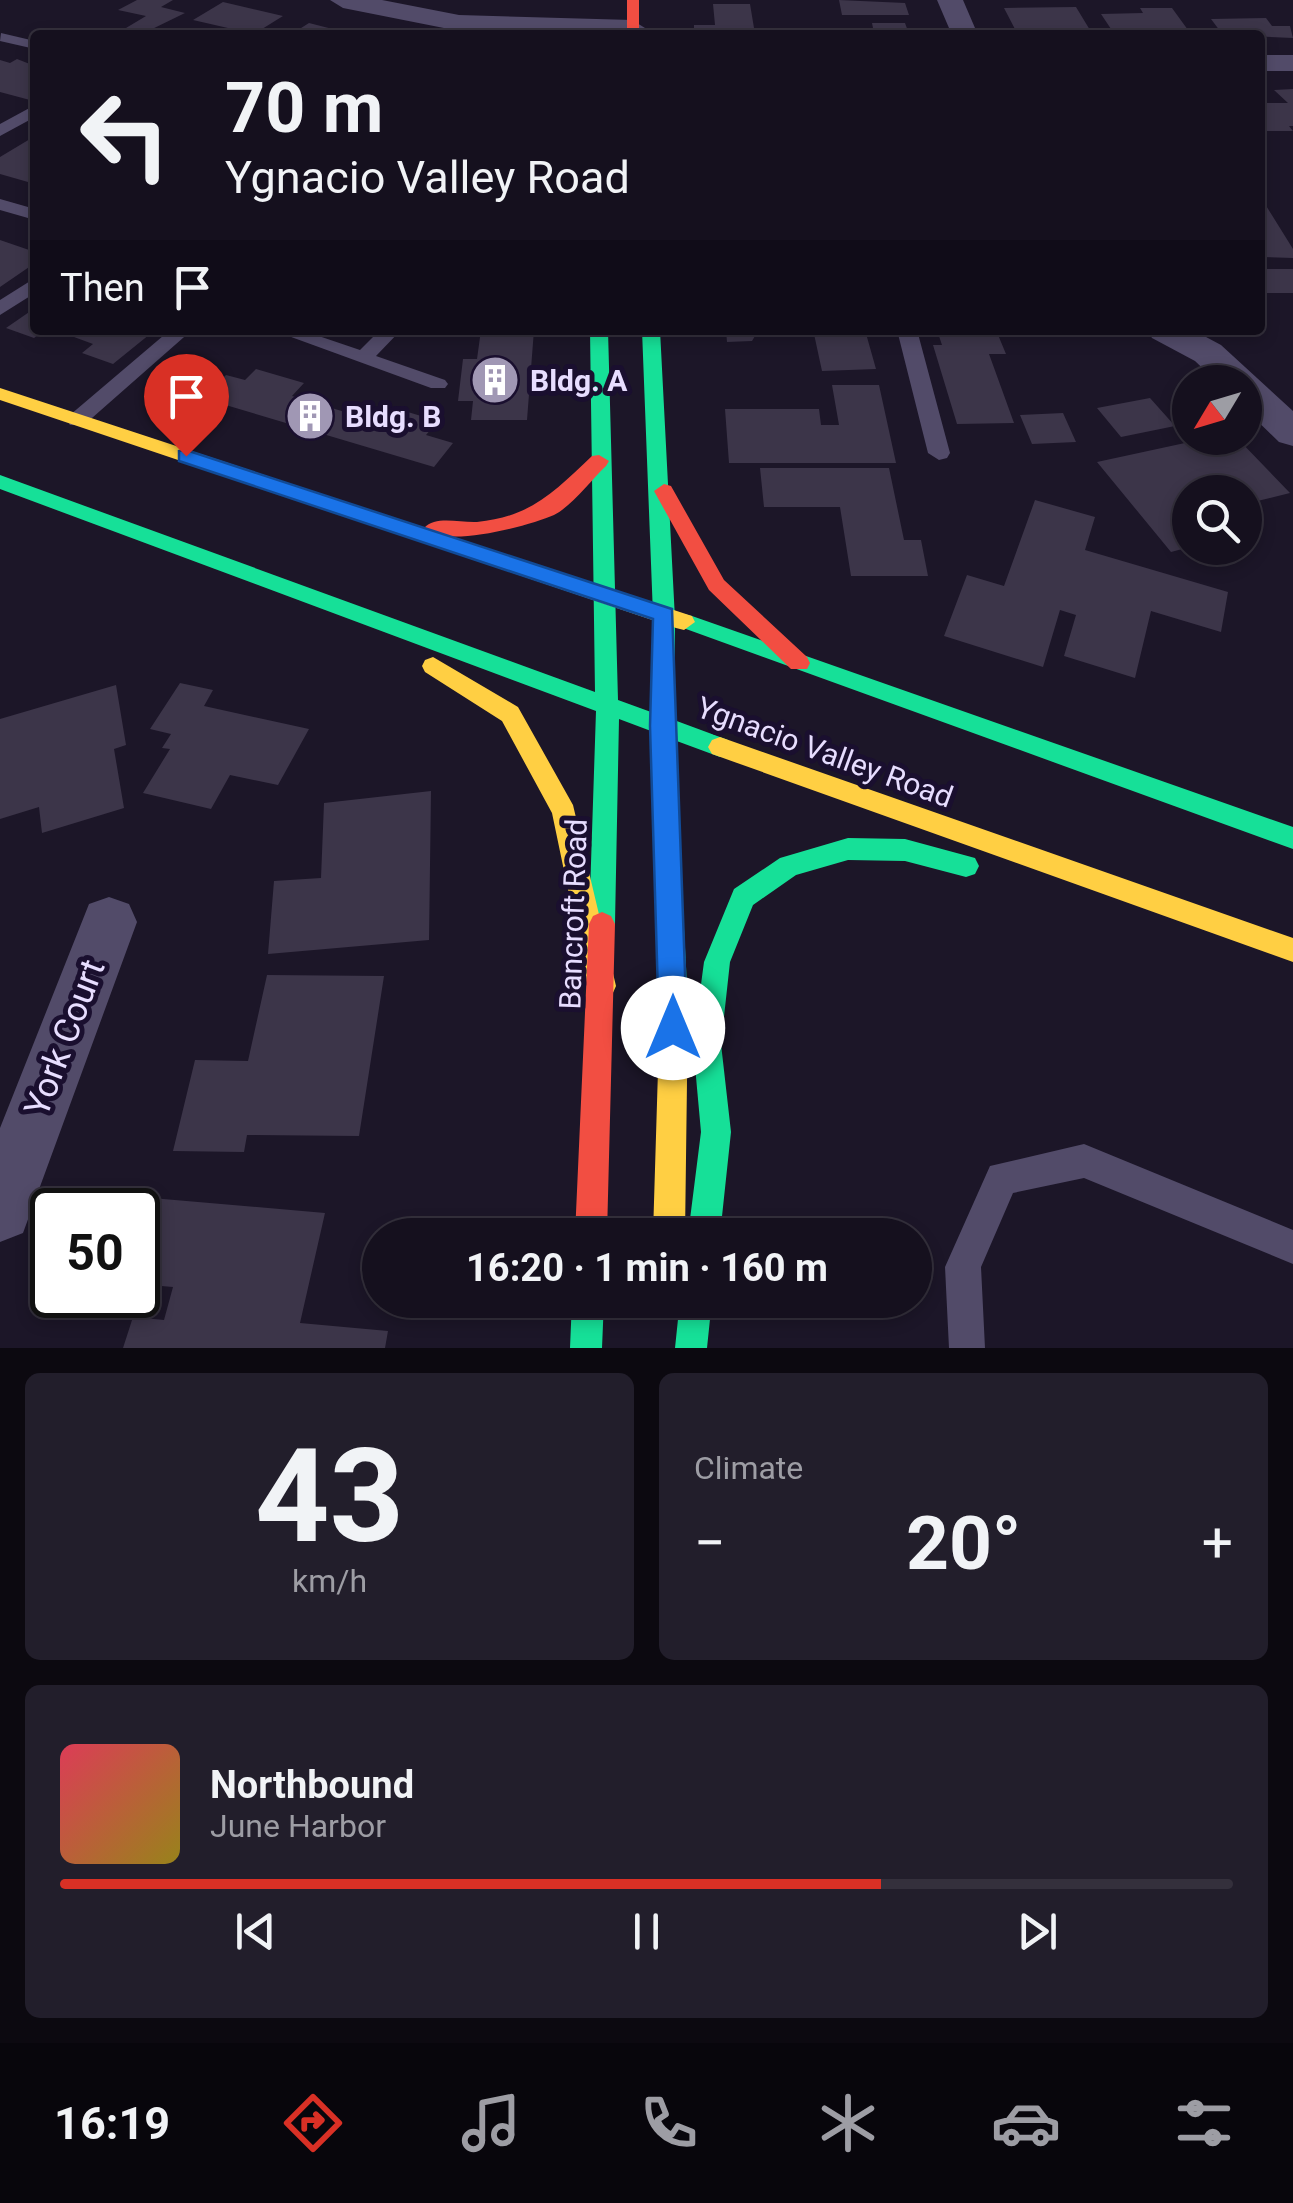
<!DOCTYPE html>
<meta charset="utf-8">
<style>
:root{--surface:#15101e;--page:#221e2b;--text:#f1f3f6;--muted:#9d9da4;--line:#34303c;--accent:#d93025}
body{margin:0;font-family:Roboto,sans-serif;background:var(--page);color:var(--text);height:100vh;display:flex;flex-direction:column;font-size:38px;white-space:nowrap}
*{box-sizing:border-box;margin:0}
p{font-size:32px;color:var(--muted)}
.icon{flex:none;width:55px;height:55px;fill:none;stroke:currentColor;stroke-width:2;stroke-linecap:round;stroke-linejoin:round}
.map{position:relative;height:1348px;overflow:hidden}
.sheet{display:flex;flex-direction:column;gap:25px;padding:25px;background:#0c0910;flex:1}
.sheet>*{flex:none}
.guide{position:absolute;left:30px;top:30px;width:1235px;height:305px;border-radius:10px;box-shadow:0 5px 15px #0003,0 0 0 2px var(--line);background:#15101e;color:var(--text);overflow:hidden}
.needle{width:65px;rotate:232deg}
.fabs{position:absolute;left:1172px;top:365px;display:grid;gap:20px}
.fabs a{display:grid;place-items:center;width:90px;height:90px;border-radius:50%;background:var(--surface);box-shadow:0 5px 15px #0003,0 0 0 2px var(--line);font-size:50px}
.speed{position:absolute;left:30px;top:1188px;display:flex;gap:20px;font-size:50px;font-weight:700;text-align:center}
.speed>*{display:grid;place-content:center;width:130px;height:130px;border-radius:50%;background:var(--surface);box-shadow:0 5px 15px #0003,0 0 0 2px var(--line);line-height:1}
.speed .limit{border:5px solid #111;border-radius:15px;background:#fff;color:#111}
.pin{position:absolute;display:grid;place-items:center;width:85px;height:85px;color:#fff;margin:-102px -42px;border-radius:50% 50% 50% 0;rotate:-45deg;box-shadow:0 0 10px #0007}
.pin .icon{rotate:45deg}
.me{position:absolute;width:110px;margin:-55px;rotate:0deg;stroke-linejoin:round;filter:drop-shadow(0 0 8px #0008)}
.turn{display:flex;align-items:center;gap:35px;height:210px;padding:0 30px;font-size:45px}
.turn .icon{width:130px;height:130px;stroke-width:2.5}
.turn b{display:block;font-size:70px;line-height:85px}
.then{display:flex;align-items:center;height:95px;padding:0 30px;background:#0003;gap:20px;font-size:38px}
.big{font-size:75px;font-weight:700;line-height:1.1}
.sheet .tile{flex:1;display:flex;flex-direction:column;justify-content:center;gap:15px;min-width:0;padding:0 35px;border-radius:15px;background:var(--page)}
.sheet .dial{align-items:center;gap:0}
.dial b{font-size:130px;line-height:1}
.song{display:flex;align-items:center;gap:30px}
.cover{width:120px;height:120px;border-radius:15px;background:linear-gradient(135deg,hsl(350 70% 55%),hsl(50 70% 35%))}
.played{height:10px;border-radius:5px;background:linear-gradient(90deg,var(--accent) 70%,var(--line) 70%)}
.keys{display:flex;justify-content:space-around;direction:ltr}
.heat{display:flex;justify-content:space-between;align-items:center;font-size:55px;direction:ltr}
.sheet .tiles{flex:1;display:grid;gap:25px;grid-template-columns:1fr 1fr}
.tile:last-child{grid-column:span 2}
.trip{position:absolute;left:362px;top:1218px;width:570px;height:100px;border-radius:50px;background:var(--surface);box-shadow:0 5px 15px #0003,0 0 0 2px var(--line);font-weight:700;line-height:100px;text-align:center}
.tab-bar{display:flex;height:160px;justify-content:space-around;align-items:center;background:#08060c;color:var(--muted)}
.tab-bar .icon{width:70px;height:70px}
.tab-bar .current{color:var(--accent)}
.tab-bar b{font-size:45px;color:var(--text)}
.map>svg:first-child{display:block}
.building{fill:#3c3549}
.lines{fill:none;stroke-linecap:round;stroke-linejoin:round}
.lane{fill:#524b69;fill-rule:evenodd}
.street{fill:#524b69;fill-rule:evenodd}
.fast{fill:#16e098;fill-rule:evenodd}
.slow{fill:#ffcf43;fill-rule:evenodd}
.jam{fill:#f24e42;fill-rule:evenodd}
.route{fill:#1a73e8;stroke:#114b97;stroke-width:2.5}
.labels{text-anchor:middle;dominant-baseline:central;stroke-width:10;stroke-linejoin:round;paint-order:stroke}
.poi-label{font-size:30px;font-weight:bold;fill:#e7ddff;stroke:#1a0f2f;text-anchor:start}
.street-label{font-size:30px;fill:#e7ddff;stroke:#1a0f2f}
.near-street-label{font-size:35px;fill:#e7ddff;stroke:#1a0f2f}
</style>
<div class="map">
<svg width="1293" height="1348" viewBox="0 0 1293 1348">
<rect width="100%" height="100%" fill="#1c1628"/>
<path class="building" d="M137 0H173L161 7 185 13 144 33 126 28 146 16 118 10Z
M839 0 905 3 909 15H842Z
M223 2 283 16 254 34 193 20Z
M713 4H750L755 34 694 35V25H715Z
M1076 7 1093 35 1017 33 1004 8Z
M1140 8H1172L1188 30H1136L1139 35H1115L1101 14 1143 13Z
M1266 18 1272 26H1290L1293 38 1223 35 1211 19Z
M309 23 352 34V35H290Z
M872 23H905L909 34 857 35 856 28H873Z
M17 59 35 66V97L30 100 0 92V60L10 63Z
M1293 89V126H1289L1293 131H1260V103H1288L1274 90Z
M35 136V184L0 174V157Z
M1260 196 1293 249V258L1260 257Z
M0 240 35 252V263L0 287Z
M1260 269H1293V293H1260L1266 304H1260Z
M35 308V330H45L34 338 6 328Z
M55 330H155L113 364 82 353 93 344Z
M481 330H534L527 420H471L473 401H458L463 359H477Z
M726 330H865L876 369 822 371 814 334 755 336 752 341 727 342Z
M937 330H996L1006 354H989L1014 423 957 424 933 345H942Z
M256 369 304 383 292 396 388 425 401 410 438 421 426 435 453 443 434 467 202 398 226 375 245 380Z
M832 385H879L896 463H729L725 409H819L821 425H839Z
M1150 398 1175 426 1121 437 1097 408Z
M1063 413 1076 442 1032 444 1020 415Z
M1208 438H1237L1290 493 1245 504V492H1190L1185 495 1190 502V547L1171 552 1097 462Z
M760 468H889L904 540H921L928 576H851L840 507H764Z
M1035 500 1095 517 1085 550 1228 592 1221 632 1151 611 1135 678 1064 656 1076 615 1060 610 1043 667 944 636 967 575 1004 586Z
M180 683 213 690 204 706 309 729 278 785 230 775 211 809 143 793 170 749 162 748 171 734 150 729Z
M116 685 126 745 114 749 124 808 42 833 39 807 0 819V719Z
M431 791 429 940 268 954 274 881 321 878 324 803Z
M267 975 384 976 359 1136 247 1135 244 1152 173 1151 195 1060 248 1061Z
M140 1197 325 1213 300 1323 388 1331 385 1348H123L133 1317 164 1320 173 1287 138 1284 136 1210Z"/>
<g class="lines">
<path class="lane" d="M1 33 35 41V49L0 41Z
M35 105V117L0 136V124Z
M0 199 35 209V220L0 210Z
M35 278V293L0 315V300Z
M170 330H192L84 425H70L67 420 70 415Z
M272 330H301L360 350 380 330H401L376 356 445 380 448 384 445 388H431Z
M897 330H917L950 453 947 458 939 460 928 453Z
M1084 1144 1293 1230V1264L1084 1178 1013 1193 981 1267 985 1348H949L945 1267 990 1166Z"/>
<path class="street" d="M330 0H382L459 15 632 20 645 28 636 35 459 31 343 8Z
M937 0H963L978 35H952Z
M1260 55H1293V71H1260Z
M1147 330H1193L1221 345 1293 411V446L1279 442 1245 409V382H1217L1195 361 1152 338Z
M109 897 129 904 137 922 23 1233 0 1242V1128L89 904Z"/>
<path class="fast" d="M590 330H608L618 700 651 712 653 615 642 330H660L675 619 684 614 692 616 1293 827V849L675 625 674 720 728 740 732 747 728 754 720 757 674 740 688 1004 684 1013 674 1017 664 1013 660 1004 651 731 619 719 615 924 611 932 602 936 593 932 589 924 596 711 0 489V475L595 692Z
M848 838 905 839 975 858 979 866 975 874 966 877 905 861 848 860 796 875 753 905 730 962 721 1044 731 1132 720 1235H688L701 1132 693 1044 704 962 734 889 780 858Z
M572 1300H604L602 1348H570Z
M680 1300H712L707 1348H675Z"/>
<path class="slow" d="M0 388 692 616 695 622 684 630 676 628 0 400Z
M433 657 518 707 573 805 616 986 612 995 602 999 592 995 588 986 552 813 502 721 425 672 422 666 425 660Z
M720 737 1293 938V962L712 754 708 747 712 740Z
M674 991 684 995 688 1004 685 1235H653L660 1004 664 995Z"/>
<path class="jam" d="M627 0H639V35H627Z
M599 455 609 461 606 466C591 480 572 506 554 515 529 526 443 549 424 528 436 515 460 523 477 522 531 517 555 491 592 456Z
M664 484 671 486 724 580 807 657 810 663 807 669H791L709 590 654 491Z
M602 912 611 916 615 924 607 1235H575L589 924 593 916Z"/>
</g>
<path class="route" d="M186 450 672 609 687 1028 683 1037 673 1041 663 1037 659 1028 650 726 653 619 179 461V451Z"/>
<defs>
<g id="building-disc" transform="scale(2.5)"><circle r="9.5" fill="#a097b4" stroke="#1a0f2f"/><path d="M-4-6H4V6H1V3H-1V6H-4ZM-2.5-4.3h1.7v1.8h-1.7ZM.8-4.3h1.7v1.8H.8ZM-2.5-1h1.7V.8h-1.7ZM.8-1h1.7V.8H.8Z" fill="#fff"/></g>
</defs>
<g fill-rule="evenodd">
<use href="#building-disc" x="495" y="380"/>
<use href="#building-disc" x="310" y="416"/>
</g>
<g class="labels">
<g class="poi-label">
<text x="530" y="380">Bldg. A</text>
<text x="345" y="416">Bldg. B</text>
</g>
<g class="street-label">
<text transform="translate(825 752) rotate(20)">Ygnacio Valley Road</text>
<text transform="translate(573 914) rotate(-88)">Bancroft Road</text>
</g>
<g class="near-street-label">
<text transform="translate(65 1038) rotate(-69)">York Court</text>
</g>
</g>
</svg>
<div class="fabs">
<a><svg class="needle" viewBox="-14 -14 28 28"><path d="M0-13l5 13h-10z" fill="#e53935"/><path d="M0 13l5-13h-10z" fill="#9d9da4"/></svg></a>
<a><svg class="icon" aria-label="search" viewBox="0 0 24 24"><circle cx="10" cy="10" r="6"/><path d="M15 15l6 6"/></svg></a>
</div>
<div class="speed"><div class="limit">50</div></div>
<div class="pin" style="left:186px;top:456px;background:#d93025"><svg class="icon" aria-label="arrive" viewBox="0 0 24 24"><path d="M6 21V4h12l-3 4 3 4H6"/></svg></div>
<svg class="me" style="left:673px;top:1028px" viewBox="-20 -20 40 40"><circle r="19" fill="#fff"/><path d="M0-13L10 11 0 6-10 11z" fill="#1a73e8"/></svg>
<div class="trip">16:20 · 1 min · 160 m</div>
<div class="guide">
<div class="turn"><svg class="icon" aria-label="left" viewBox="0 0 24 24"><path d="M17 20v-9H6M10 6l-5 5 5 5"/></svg><div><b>70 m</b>Ygnacio Valley Road</div></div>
<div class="then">Then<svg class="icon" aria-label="arrive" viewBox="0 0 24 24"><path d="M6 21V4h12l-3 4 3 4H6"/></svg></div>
</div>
</div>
<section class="sheet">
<div class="tiles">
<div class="tile dial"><b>43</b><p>km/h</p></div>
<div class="tile"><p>Climate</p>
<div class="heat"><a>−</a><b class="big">20°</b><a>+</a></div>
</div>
<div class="tile">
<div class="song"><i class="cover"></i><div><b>Northbound</b><p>June Harbor</p></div></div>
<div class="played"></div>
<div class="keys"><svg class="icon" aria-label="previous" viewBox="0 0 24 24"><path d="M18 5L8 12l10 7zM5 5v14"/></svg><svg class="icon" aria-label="pause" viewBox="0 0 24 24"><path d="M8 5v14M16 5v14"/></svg><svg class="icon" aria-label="next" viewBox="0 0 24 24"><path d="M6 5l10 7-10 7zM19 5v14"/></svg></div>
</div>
</div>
</section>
<nav class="tab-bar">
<b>16:19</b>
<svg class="icon current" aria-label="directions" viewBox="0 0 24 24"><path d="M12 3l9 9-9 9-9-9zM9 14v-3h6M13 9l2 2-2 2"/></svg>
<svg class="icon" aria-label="music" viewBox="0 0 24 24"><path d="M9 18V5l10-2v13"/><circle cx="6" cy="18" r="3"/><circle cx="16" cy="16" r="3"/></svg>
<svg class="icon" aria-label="phone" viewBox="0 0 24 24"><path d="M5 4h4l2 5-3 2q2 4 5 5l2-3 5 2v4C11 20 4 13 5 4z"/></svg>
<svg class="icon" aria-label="climate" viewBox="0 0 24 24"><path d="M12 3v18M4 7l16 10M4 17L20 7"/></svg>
<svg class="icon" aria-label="car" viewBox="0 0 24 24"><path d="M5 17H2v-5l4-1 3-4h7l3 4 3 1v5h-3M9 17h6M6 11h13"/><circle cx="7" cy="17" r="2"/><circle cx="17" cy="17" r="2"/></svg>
<svg class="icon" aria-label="filters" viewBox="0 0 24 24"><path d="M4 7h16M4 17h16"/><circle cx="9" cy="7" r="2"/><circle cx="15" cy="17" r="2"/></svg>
</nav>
